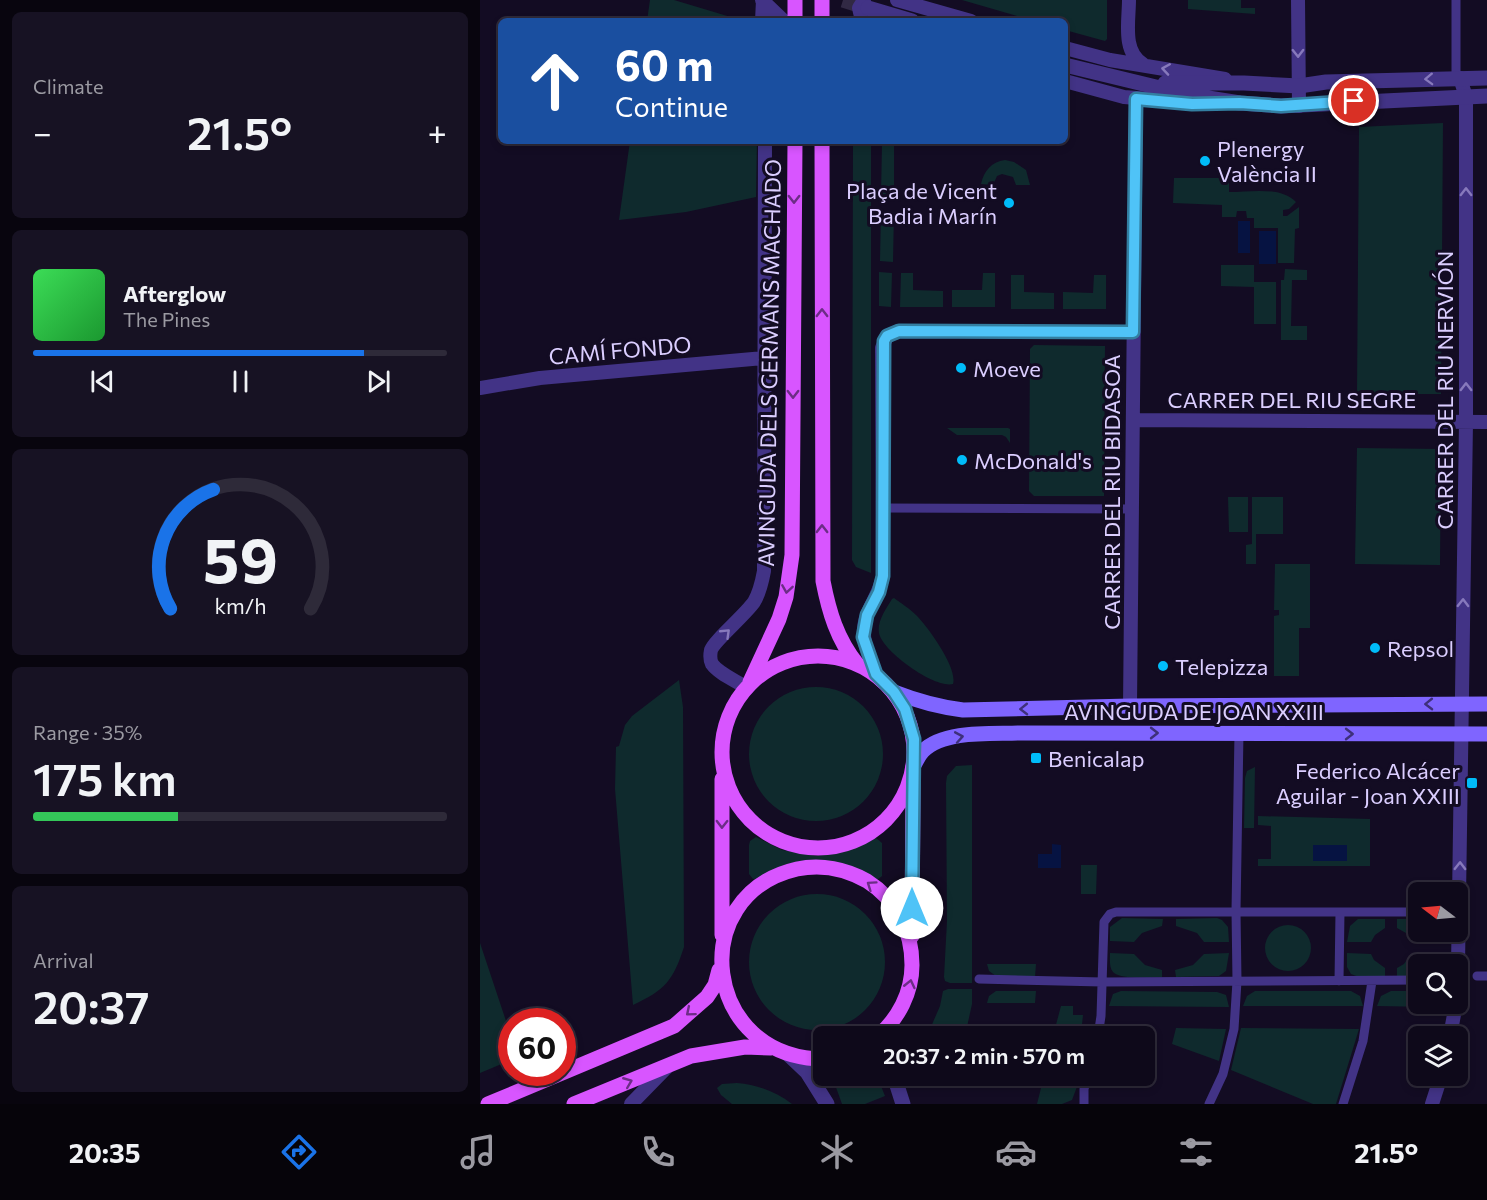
<!DOCTYPE html>
<meta charset="utf-8">
<style>
:root{--surface:#0e091a;--page:#171223;--text:#f1f3f6;--muted:#9b9aa2;--line:#2e2a39;--accent:#1a73e8}
body{margin:0;font-family:Commissioner,sans-serif;background:var(--page);color:var(--text);height:100vh;display:flex;flex-direction:column;font-size:22px;white-space:nowrap}
*{box-sizing:border-box;margin:0}
p{font-size:20px;color:var(--muted)}
.icon{flex:none;width:33px;height:33px;fill:none;stroke:currentColor;stroke-width:2;stroke-linecap:round;stroke-linejoin:round}
.map{position:relative;flex:1;overflow:hidden}
.side{display:flex;flex-direction:column;gap:12px;padding:12px;background:#08050e;width:480px}
.side>*{flex:none}
.top-card{position:absolute;left:18px;top:18px;width:570px;height:126px;border-radius:9px;box-shadow:0 3px 9px #0003,0 0 0 2px var(--line);background:#1a4fa0;color:#fff;overflow:hidden}
.needle{width:39px;rotate:286deg}
.fabs{position:absolute;left:928px;top:882px;display:grid;gap:12px}
.fabs a{display:grid;place-items:center;width:60px;height:60px;border-radius:9px;background:var(--surface);box-shadow:0 3px 9px #0003,0 0 0 2px var(--line);font-size:30px}
.speed{position:absolute;left:18px;top:1008px;display:flex;gap:12px;font-size:30px;font-weight:700;text-align:center}
.speed>*{display:grid;place-content:center;width:78px;height:78px;border-radius:50%;background:var(--surface);box-shadow:0 3px 9px #0003,0 0 0 2px var(--line);line-height:1}
.speed .limit{border:9px solid #d22;background:#fff;color:#111}
.pin{position:absolute;display:grid;place-items:center;width:51px;height:51px;color:#fff;margin:-26px;border:3px solid #fff;border-radius:50%;box-shadow:0 2px 6px #0007}
.me{position:absolute;width:66px;margin:-33px;rotate:0deg;stroke-linejoin:round;filter:drop-shadow(0 0 4px #0008)}
.turn{display:flex;align-items:center;gap:21px;height:126px;padding:0 18px;font-size:27px}
.turn .icon{width:78px;height:78px;stroke-width:2.5}
.turn b{display:block;font-size:42px;line-height:51px}
.big{font-size:45px;font-weight:600;line-height:1.1}
.side .tile{flex:1;display:flex;flex-direction:column;justify-content:center;gap:9px;min-width:0;padding:0 21px;border-radius:9px;background:var(--page)}
.side .dial{align-items:center;gap:0}
.dial svg{height:156px;overflow:visible;fill:none;stroke:var(--line);stroke-width:7;stroke-linecap:round;text-anchor:middle}
.dial text{fill:var(--text);stroke:none}
.song{display:flex;align-items:center;gap:18px}
.cover{width:72px;height:72px;border-radius:9px;background:linear-gradient(135deg,hsl(130 70% 55%),hsl(130 70% 35%))}
.played{height:6px;border-radius:3px;background:linear-gradient(90deg,var(--accent) 80%,var(--line) 80%)}
.keys{display:flex;justify-content:space-around;direction:ltr}
.heat{display:flex;justify-content:space-between;align-items:center;font-size:33px;direction:ltr}
.charge{height:9px;border-radius:4px;background:linear-gradient(90deg,#34c759 35%,var(--line) 0)}
.trip{position:absolute;left:333px;top:1026px;width:342px;height:60px;border-radius:9px;background:var(--surface);box-shadow:0 3px 9px #0003,0 0 0 2px var(--line);font-weight:600;line-height:60px;text-align:center}
.tab-bar{display:flex;height:96px;justify-content:space-around;align-items:center;background:#06040a;color:var(--muted)}
.tab-bar .icon{width:42px;height:42px}
.tab-bar .active{color:var(--accent)}
.tab-bar b{font-size:27px;color:var(--text)}
main{display:flex;flex:1;min-height:0}
.map>svg:first-child{display:block}
.green{fill:#0f2a2d}
.water{fill:#061342}
.lines{fill:none;stroke-linecap:round;stroke-linejoin:round}
.tertiary-tunnel{stroke:#312944;stroke-width:15;stroke-dasharray:15 8;stroke-linecap:butt}
.pedestrian{stroke:#423386;stroke-width:9}
.minor{stroke:#423386;stroke-width:14}
.tertiary{stroke:#423386;stroke-width:15}
.secondary{stroke:#7f65ff;stroke-width:15}
.primary{stroke:#d855ff;stroke-width:15}
.oneway{stroke:#8779bc}
.oneway2{stroke:#6c2d86}
.oneway3{stroke:#3e307b}
.route-casing{stroke:#337fa1;stroke-width:15}
.route{stroke:#4fc3f7;stroke-width:10}
.poi-dot{fill:#00bcf9;stroke:#130c23;stroke-width:2}
.labels{text-anchor:middle;dominant-baseline:central;stroke-width:6;stroke-linejoin:round;paint-order:stroke}
.poi-label{font-size:22px;fill:#dbceff;stroke:#130c23;text-anchor:start}
.street-label{font-size:22px;fill:#dbceff;stroke:#130c23}
</style>
<main>
<section class="side">
<div class="tile"><p>Climate</p>
<div class="heat"><a>−</a><b class="big">21.5°</b><a>+</a></div>
</div>
<div class="tile">
<div class="song"><i class="cover"></i><div><b>Afterglow</b><p>The Pines</p></div></div>
<div class="played"></div>
<div class="keys"><svg class="icon" aria-label="previous" viewBox="0 0 24 24"><path d="M18 5L8 12l10 7zM5 5v14"/></svg><svg class="icon" aria-label="pause" viewBox="0 0 24 24"><path d="M8 5v14M16 5v14"/></svg><svg class="icon" aria-label="next" viewBox="0 0 24 24"><path d="M6 5l10 7-10 7zM19 5v14"/></svg></div>
</div>
<div class="tile dial"><svg viewBox="0 0 100 80">
<path d="M14 69A42 42 0 1 1 86 69"/>
<path d="M14 69A42 42 0 0 1 36 8" stroke="#1a73e8"/>
<text x="50" y="56" font-size="32" font-weight="700">59</text>
<text x="50" y="72" font-size="11">km/h</text>
</svg></div>
<div class="tile"><p>Range · 35%</p><b class="big">175 km</b><div class="charge"></div></div>
<div class="tile"><p>Arrival</p><b class="big">20:37</b></div>
</section>
<div class="map">
<svg width="1007" height="1104" viewBox="0 0 1007 1104">
<rect width="100%" height="100%" fill="#130c23"/>
<path class="green" d="M170 0H194L264 21H167Z
M482 0H627V39L625 41 585 30V21H554Z
M708 0H761V8H775V14L708 9Z
M963 123 961 394H877L879 127Z
M150 141H277L276 197 206 212 139 220Z
M373 141H391V573L376 567 372 560Z
M402 144 414 145V195L401 194Z
M525 160 534 162 546 170 550 185H536L533 177 522 174 517 176 513 185 501 184C504 171 511 162 525 160Z
M694 178H749V192C771 192 800 186 816 202L809 209 803 210V216H807L819 207V228L815 229 814 263H798V228H774V218H767L766 211H757L756 217H742V205L693 203Z
M401 211 414 212 413 262 400 261Z
M741 265H774V282H796V324H774V287L741 286Z
M805 269 827 270V280H812L811 326H827V340H801V280H804Z
M399 272 412 273 411 307 399 306Z
M421 273H433V290L463 291V307H420Z
M503 273H515V307H472V290H502Z
M531 275H544V292L574 293V309H531Z
M614 275H626V309H583V292L613 293Z
M554 345 625 346 624 496H554L549 491 550 349Z
M467 428H528L530 429V443L526 437 522 435H477Z
M877 448 961 449 960 565 875 564Z
M748 497H768V532H749Z
M772 497H803V534H776V564H766V545L772 544Z
M795 564H830V628H819V676H794V616L799 615V610H794Z
M414 598C421 603 430 609 436 615 448 627 478 668 473 684 455 689 402 651 399 633 397 621 406 609 412 599Z
M199 680 203 707 204 947C193 981 185 990 153 1005L135 789 136 747 139 746 145 725 152 716Z
M269 754a67 67 0 1 1 134 0a67 67 0 1 1-134 0Z
M492 765V983H470L465 981 464 977 467 921 466 783 467 776 476 766Z
M775 767 774 828H764L765 778 767 771Z
M778 816 890 819V866H778V859H791V826L778 825Z
M276 837 302 850 337 856 372 849 396 838 402 843V876L397 880C364 867 344 854 307 864 296 867 284 879 273 879L269 874V845L270 841Z
M601 865H617L616 894H601Z
M269 962a68 68 0 1 1 136 0a68 68 0 1 1-136 0Z
M642 918 683 919 682 926 662 933 654 942 630 941V927Z
M737 918 742 920 748 927 749 942H724L717 933 696 926V919Z
M878 919H905V928L895 935 891 942H867L870 926Z
M917 919H939V932H956V942H931L926 933 917 928Z
M785 948a23 23 0 1 1 46 0a23 23 0 1 1-46 0Z
M0 943 31 1036V1060L0 1073Z
M630 953 654 954 665 965 682 970V977C671 977 640 980 633 972 629 967 630 960 630 953Z
M749 953 746 971 739 976 696 977 695 970 713 965 724 954Z
M867 953 891 954 894 960 905 968V977H879L871 974 867 967Z
M931 954H956L955 964H939V977H917V968L924 964Z
M507 964H556L555 977 516 976 509 971Z
M468 989H492V1004L485 1036H447L460 1006 463 991Z
M516 991H556L555 1003H507L509 996Z
M641 991 737 992 746 995 749 1007 629 1006 633 994Z
M775 991H871L880 996 883 1006H763L767 996Z
M911 991H939V1004H952V1007L897 1006 901 996Z
M581 1006H593V1015H603L601 1034 611 1036H573Z
M696 1028 746 1029 739 1061 692 1044Z
M761 1028 879 1029 856 1104H833L751 1070Z
M359 1076H397L405 1096 385 1104H362L353 1079Z
M564 1076H601L592 1100 582 1104H557Z
M257 1083C277 1085 295 1091 312 1104H252L241 1095 237 1088 242 1084Z"/>
<path class="water" d="M758 221H770V253H758Z
M779 231H796V264H779Z
M572 844 581 845V868H558V854H572Z
M833 845H867V861H833Z"/>
<g class="lines">
<path class="tertiary-tunnel" d="M363 0 388 8"/>
<path class="pedestrian" d="M976 78V0
M403 508 652 509
M997 976H1007
M499 979 622 982 939 980
M859 981 860 912
M618 1036 621 1016 624 922 630 914 636 912H939
M604 1104V1089L608 1076
M729 1104 743 1074 754 1029 757 981 756 911 759 733
M863 1104 883 1041 892 981"/>
<path class="minor" d="M282 0 304 21
M417 0 491 21
M649 0C649 21 642 52 663 64
M818 0 819 106
M282 21 283 0
M382 21 379 8 384 0
M585 48 630 60 745 79
M585 81 644 97 733 104
M0 388 60 378 284 358
M653 420 1007 422
M396 674C388 655 379 636 387 615 392 602 400 591 403 576L402 348 407 336 419 331 653 332
M267 688C257 681 239 674 232 664 230 660 230 655 231 650 234 641 265 615 274 602 280 592 282 582 284 571L285 141
M650 706 656 98
M978 966 986 422V97L980 78
M970 1036 976 1004
M151 1104 187 1067
M952 1104 961 1076"/>
<path class="tertiary" d="M388 8 432 21
M585 65 709 95 760 103 801 106 1007 96
M685 83H764L819 86 846 82 1007 78
M308 1054 327 1072 347 1104
M414 1076 423 1104"/>
<path class="secondary" d="M414 692C437 701 459 707 483 710L650 706 1007 704
M433 767C436 762 439 755 443 751 464 730 511 734 538 733L1007 734"/>
<path class="primary" d="M342 0V21
M315 21V0
M342 141 343 581C349 612 357 639 377 664
M242 752a96 96 0 1 1 192 0a96 96 0 1 1-192 0Z
M270 682 299 619 306 597 312 555 315 141
M242 935V779
M432 936 433 783
M344 1059C223 1059 204 895 317 869 341 864 366 869 387 881 417 900 432 931 432 965 432 993 418 1019 398 1036
M8 1104 194 1026 227 997 235 985 239 970
M94 1104 211 1056 265 1047 291 1048"/>
</g>
<defs><path id="oneway-chevron" d="M-2-3.5L2.5 0L-2 3.5" fill="none" stroke-width="1.6" stroke-linecap="round" stroke-linejoin="round" transform="scale(1.5)"/></defs>
<g class="oneway">
<use href="#oneway-chevron" transform="translate(818 53) rotate(89)"/>
<use href="#oneway-chevron" transform="translate(686 69) rotate(-171)"/>
<use href="#oneway-chevron" transform="translate(949 79) rotate(178)"/>
<use href="#oneway-chevron" transform="translate(986 192) rotate(-90)"/>
<use href="#oneway-chevron" transform="translate(986 387) rotate(-90)"/>
<use href="#oneway-chevron" transform="translate(983 603) rotate(-89)"/>
<use href="#oneway-chevron" transform="translate(246 633) rotate(-44)"/>
<use href="#oneway-chevron" transform="translate(980 866) rotate(-89)"/>
</g>
<g class="oneway2">
<use href="#oneway-chevron" transform="translate(314 199) rotate(90)"/>
<use href="#oneway-chevron" transform="translate(342 313) rotate(-90)"/>
<use href="#oneway-chevron" transform="translate(313 394) rotate(90)"/>
<use href="#oneway-chevron" transform="translate(342 529) rotate(-90)"/>
<use href="#oneway-chevron" transform="translate(307 589) rotate(99)"/>
<use href="#oneway-chevron" transform="translate(242 824) rotate(91)"/>
<use href="#oneway-chevron" transform="translate(391 885) rotate(-145)"/>
<use href="#oneway-chevron" transform="translate(430 984) rotate(-77)"/>
<use href="#oneway-chevron" transform="translate(210 1012) rotate(140)"/>
<use href="#oneway-chevron" transform="translate(148 1082) rotate(-22)"/>
</g>
<g class="oneway3">
<use href="#oneway-chevron" transform="translate(949 704) rotate(179)"/>
<use href="#oneway-chevron" transform="translate(544 709) rotate(179)"/>
<use href="#oneway-chevron" transform="translate(674 733)"/>
<use href="#oneway-chevron" transform="translate(869 734)"/>
<use href="#oneway-chevron" transform="translate(479 737) rotate(-10)"/>
</g>
<g class="lines">
<g class="route-casing">
<path id="route" d="M432 908 434 739 425 709 414 692 396 674 383 637 387 615 399 592 403 576 404 341 407 336 419 331 653 332 656 99 712 104 760 103 801 106 874 101"/>
</g>
<use href="#route" class="route"/>
</g>
<g class="poi-dot">
<circle cx="725" cy="161" r="6"/>
<circle cx="529" cy="203" r="6"/>
<circle cx="481" cy="368" r="6"/>
<circle cx="482" cy="460" r="6"/>
<circle cx="895" cy="648" r="6"/>
<circle cx="683" cy="666" r="6"/>
<rect x="550" y="752" width="12" height="12" rx="3"/>
<rect x="986" y="777" width="12" height="12" rx="3"/>
</g>
<g class="labels">
<g class="poi-label">
<text x="737" y="148">Plenergy<tspan x="737" dy="25">València II</tspan></text>
<text x="517" y="190" text-anchor="end">Plaça de Vicent<tspan x="517" dy="25">Badia i Marín</tspan></text>
<text x="493" y="368">Moeve</text>
<text x="494" y="460">McDonald's</text>
<text x="907" y="648">Repsol</text>
<text x="695" y="666">Telepizza</text>
<text x="568" y="758">Benicalap</text>
<text x="980" y="770" text-anchor="end">Federico Alcácer<tspan x="980" dy="25">Aguilar - Joan XXIII</tspan></text>
</g>
<g class="street-label">
<text transform="translate(140 350) rotate(-5)">CAMÍ FONDO</text>
<text transform="translate(289 363) rotate(-89)">AVINGUDA DELS GERMANS MACHADO</text>
<text transform="translate(964 390) rotate(-90)">CARRER DEL RIU NERVIÓN</text>
<text x="812" y="399">CARRER DEL RIU SEGRE</text>
<text transform="translate(631 492) rotate(-90)">CARRER DEL RIU BIDASOA</text>
<text x="714" y="711">AVINGUDA DE JOAN XXIII</text>
</g>
</g>
</svg>
<div class="fabs">
<a><svg class="needle" viewBox="-14 -14 28 28"><path d="M0-13l5 13h-10z" fill="#e53935"/><path d="M0 13l5-13h-10z" fill="#9b9aa2"/></svg></a>
<a><svg class="icon" aria-label="search" viewBox="0 0 24 24"><circle cx="10" cy="10" r="6"/><path d="M15 15l6 6"/></svg></a>
<a><svg class="icon" aria-label="layers" viewBox="0 0 24 24"><path d="M12 4l9 5-9 5-9-5zM3 14l9 5 9-5"/></svg></a>
</div>
<div class="speed"><div class="limit">60</div></div>
<div class="pin" style="left:874px;top:101px;background:#d93025"><svg class="icon" aria-label="arrive" viewBox="0 0 24 24"><path d="M6 21V4h12l-3 4 3 4H6"/></svg></div>
<svg class="me" style="left:432px;top:908px" viewBox="-20 -20 40 40"><circle r="19" fill="#fff"/><path d="M0-13L10 11 0 6-10 11z" fill="#4fc3f7"/></svg>
<div class="trip">20:37 · 2 min · 570 m</div>
<div class="top-card">
<div class="turn"><svg class="icon" aria-label="ahead" viewBox="0 0 24 24"><path d="M12 20V5M6 11l6-6 6 6"/></svg><div><b>60 m</b>Continue</div></div>
</div>
</div>
</main>
<nav class="tab-bar">
<b>20:35</b>
<svg class="icon active" aria-label="directions" viewBox="0 0 24 24"><path d="M12 3l9 9-9 9-9-9zM9 14v-3h6M13 9l2 2-2 2"/></svg>
<svg class="icon" aria-label="music" viewBox="0 0 24 24"><path d="M9 18V5l10-2v13"/><circle cx="6" cy="18" r="3"/><circle cx="16" cy="16" r="3"/></svg>
<svg class="icon" aria-label="phone" viewBox="0 0 24 24"><path d="M5 4h4l2 5-3 2q2 4 5 5l2-3 5 2v4C11 20 4 13 5 4z"/></svg>
<svg class="icon" aria-label="climate" viewBox="0 0 24 24"><path d="M12 3v18M4 7l16 10M4 17L20 7"/></svg>
<svg class="icon" aria-label="car" viewBox="0 0 24 24"><path d="M5 17H2v-5l4-1 3-4h7l3 4 3 1v5h-3M9 17h6M6 11h13"/><circle cx="7" cy="17" r="2"/><circle cx="17" cy="17" r="2"/></svg>
<svg class="icon" aria-label="filters" viewBox="0 0 24 24"><path d="M4 7h16M4 17h16"/><circle cx="9" cy="7" r="2"/><circle cx="15" cy="17" r="2"/></svg>
<b>21.5°</b>
</nav>
